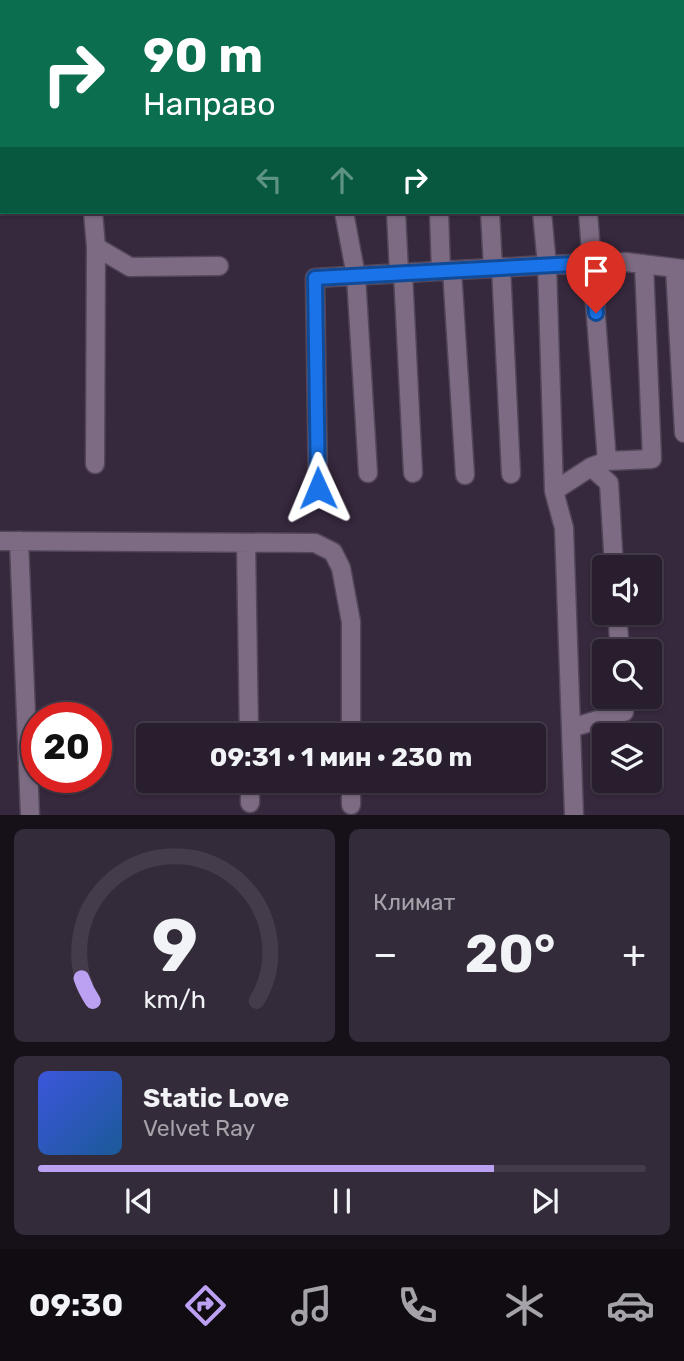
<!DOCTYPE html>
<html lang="ru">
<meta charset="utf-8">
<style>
:root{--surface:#281e2e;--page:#342b3a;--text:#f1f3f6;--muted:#a5a2aa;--line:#443c4a;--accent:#bca0f2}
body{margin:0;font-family:Rubik,sans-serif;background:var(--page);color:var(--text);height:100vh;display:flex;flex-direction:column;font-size:26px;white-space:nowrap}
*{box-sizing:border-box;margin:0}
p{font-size:23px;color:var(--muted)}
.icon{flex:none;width:38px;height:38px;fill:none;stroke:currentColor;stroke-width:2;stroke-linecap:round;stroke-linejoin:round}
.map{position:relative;height:815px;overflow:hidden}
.details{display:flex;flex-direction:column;gap:14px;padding:14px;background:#161019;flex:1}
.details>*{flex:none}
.top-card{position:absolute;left:0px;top:0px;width:684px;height:214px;box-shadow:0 2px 5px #0004,0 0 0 2px var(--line);background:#0b6e4f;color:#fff;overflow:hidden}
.buttons{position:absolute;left:592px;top:555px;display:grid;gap:14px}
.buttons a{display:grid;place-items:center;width:70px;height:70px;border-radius:7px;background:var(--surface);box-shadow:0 2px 5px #0004,0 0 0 2px var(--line);font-size:35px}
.speed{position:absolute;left:21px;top:702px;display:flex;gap:14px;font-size:35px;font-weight:700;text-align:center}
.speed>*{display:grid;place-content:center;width:91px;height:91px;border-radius:50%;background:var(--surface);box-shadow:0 2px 5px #0004,0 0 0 2px var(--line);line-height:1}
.speed .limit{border:10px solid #d22;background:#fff;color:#111}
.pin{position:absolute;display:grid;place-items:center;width:60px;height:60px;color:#fff;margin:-72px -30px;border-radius:50% 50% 50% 0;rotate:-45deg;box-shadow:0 0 7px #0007}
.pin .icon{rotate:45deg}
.me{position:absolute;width:77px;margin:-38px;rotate:359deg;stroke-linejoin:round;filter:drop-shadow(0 0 5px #0008)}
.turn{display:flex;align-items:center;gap:24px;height:147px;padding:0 28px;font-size:32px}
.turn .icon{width:91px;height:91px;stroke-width:2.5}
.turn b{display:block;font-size:49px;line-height:60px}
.lanes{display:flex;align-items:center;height:66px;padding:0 28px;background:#0003;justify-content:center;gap:35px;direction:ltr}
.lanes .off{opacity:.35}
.big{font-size:52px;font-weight:700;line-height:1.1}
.details .widget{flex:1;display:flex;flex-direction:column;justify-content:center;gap:10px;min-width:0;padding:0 24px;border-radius:10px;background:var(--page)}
.details .dial{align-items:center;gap:0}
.dial svg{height:182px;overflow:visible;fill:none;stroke:var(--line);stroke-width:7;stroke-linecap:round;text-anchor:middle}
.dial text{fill:var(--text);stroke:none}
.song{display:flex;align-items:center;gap:21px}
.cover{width:84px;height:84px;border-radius:10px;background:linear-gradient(135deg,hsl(230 70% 55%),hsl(210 70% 35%))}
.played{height:7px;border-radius:4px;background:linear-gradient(90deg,var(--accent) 75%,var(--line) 75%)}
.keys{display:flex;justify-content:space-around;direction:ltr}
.heat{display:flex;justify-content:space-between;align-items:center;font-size:38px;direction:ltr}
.details .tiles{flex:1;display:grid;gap:14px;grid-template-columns:1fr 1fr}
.widget:last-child{grid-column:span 2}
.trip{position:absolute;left:136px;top:723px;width:410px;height:70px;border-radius:7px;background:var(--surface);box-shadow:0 2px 5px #0004,0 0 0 2px var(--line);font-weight:700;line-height:70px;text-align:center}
.dock{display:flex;height:112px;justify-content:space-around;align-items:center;background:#100c12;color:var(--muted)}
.dock .icon{width:49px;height:49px}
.dock .selected{color:var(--accent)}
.dock b{font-size:32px;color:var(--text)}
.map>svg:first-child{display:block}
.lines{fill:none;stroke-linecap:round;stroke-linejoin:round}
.minor-casing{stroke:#524658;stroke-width:21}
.minor{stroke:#7c6b83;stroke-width:18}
.route-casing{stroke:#114b97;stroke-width:18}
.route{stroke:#1a73e8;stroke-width:12}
</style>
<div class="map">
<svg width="684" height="815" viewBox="0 0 684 815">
<rect width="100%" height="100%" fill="#36283d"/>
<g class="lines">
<g class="minor-casing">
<path id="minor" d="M205 0V2
M387 0V2
M431 0V2
M476 0V2
M677 0V2
M343 2V0
M525 2V0
M682 63H684
M682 110H684
M682 152H684
M0 171H2
M682 199H684
M93 212 96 247 95 464
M344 212 356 276 368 473
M396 212 399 273
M439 212 441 271
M490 212 493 268
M96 247 130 267 219 266
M501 267 511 474
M675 268 684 433
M452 270 465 475
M403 273 413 473
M607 461 652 459 644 264
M591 467 609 483 614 567
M318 488 315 278 547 265 542 212
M554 491 591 467 607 461 588 212
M0 541 315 543 333 552 341 568 351 622V735
M19 541 30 815
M246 543 249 735
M617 612 620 651
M571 728 624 712 623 696
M250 780V803
M351 780V805
M574 815 564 528 554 491 547 265 626 262 684 269"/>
</g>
<use href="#minor" class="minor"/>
</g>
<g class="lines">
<g class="route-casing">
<path id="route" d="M318 488 315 278 592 263 596 313"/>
</g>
<use href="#route" class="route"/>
</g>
</svg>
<div class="buttons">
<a><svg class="icon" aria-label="sound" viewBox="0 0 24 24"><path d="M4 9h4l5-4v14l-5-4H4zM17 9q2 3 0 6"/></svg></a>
<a><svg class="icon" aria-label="search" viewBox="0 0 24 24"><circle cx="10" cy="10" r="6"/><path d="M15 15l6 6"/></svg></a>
<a><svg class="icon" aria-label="layers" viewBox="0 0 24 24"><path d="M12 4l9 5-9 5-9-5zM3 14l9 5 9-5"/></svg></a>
</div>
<div class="speed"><div class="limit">20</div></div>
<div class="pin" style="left:596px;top:313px;background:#d93025"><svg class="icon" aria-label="arrive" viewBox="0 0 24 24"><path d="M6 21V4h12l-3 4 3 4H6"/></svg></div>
<svg class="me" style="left:318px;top:488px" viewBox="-20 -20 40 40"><path d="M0-17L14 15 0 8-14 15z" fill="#1a73e8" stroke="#fff" stroke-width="4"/></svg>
<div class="trip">09:31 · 1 мин · 230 m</div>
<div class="top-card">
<div class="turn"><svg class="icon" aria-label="right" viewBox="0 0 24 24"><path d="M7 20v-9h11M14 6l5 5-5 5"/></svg><div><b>90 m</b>Направо</div></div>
<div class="lanes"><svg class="icon off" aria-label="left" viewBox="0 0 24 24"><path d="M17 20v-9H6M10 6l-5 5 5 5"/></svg><svg class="icon off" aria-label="ahead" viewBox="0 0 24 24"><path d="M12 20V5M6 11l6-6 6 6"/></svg><svg class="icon" aria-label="right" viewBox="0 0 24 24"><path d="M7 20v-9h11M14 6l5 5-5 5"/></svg></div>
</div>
</div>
<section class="details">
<div class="tiles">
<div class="widget dial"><svg viewBox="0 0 100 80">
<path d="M14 69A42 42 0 1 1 86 69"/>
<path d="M14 69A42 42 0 0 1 9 59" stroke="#bca0f2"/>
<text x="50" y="56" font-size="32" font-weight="700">9</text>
<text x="50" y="72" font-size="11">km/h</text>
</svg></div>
<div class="widget"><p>Климат</p>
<div class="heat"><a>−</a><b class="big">20°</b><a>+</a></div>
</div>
<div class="widget">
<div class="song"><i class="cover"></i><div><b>Static Love</b><p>Velvet Ray</p></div></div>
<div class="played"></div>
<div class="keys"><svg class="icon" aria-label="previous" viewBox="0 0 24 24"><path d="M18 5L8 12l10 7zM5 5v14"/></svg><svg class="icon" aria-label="pause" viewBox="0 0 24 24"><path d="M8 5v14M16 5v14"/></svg><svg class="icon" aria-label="next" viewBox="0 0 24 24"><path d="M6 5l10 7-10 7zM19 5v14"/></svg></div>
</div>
</div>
</section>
<nav class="dock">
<b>09:30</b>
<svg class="icon selected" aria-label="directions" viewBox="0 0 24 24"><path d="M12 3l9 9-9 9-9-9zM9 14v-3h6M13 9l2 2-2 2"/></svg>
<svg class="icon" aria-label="music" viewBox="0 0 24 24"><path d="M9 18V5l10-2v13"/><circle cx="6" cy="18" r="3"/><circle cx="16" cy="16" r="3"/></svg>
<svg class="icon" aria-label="phone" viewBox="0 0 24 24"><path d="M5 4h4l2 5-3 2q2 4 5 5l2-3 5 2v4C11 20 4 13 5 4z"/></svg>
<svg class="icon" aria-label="climate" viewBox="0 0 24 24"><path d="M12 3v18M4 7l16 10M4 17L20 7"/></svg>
<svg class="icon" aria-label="car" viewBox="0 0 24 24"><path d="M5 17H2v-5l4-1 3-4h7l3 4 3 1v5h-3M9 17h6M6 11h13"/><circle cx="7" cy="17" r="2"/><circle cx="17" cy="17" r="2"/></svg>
</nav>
